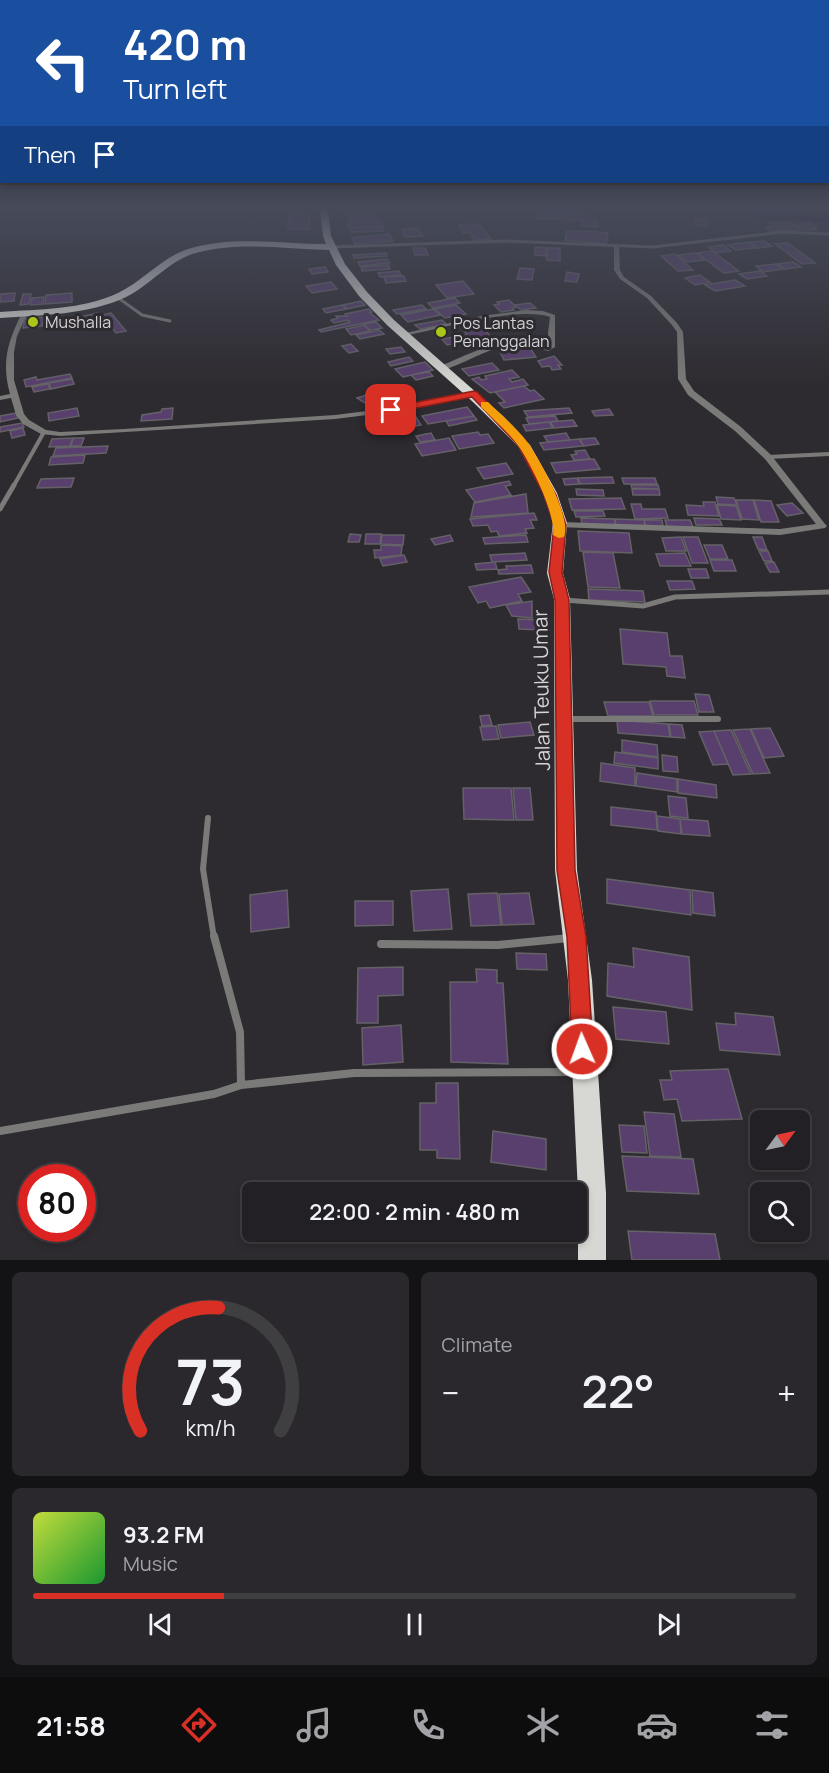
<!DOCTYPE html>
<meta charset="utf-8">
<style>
:root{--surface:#222024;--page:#2a282c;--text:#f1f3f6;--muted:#a2a3a6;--line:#3f3e41;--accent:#d93025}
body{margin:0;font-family:Manrope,sans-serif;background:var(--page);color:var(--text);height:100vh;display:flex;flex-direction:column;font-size:22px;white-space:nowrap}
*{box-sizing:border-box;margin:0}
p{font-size:20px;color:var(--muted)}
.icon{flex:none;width:33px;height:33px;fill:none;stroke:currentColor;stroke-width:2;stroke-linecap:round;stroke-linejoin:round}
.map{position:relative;height:1260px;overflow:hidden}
.panel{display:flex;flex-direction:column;gap:12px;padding:12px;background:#131214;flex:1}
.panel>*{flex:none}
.hud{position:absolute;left:0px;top:0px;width:830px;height:183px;box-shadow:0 3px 9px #0003,0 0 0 2px var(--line);background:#1a4fa0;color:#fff;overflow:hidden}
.needle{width:39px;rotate:57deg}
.controls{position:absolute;left:750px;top:1110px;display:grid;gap:12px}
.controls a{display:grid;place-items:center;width:60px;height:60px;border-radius:9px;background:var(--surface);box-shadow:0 3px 9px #0003,0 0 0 2px var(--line);font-size:30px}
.speed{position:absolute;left:18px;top:1164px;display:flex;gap:12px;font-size:30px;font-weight:700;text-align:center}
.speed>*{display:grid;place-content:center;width:78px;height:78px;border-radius:50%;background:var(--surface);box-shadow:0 3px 9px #0003,0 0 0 2px var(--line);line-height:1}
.speed .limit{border:9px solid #d22;background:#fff;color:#111}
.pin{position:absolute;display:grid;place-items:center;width:51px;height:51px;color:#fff;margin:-26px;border-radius:12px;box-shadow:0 3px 9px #0006}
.me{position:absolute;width:66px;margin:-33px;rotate:358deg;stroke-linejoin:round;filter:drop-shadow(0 0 4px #0008)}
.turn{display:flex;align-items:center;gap:21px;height:126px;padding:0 24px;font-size:27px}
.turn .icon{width:78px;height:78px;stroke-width:2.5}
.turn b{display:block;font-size:42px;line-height:51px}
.then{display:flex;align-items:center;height:57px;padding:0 24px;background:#0003;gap:12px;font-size:22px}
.big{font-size:45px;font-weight:600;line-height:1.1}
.panel .widget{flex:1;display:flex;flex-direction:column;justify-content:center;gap:9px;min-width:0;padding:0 21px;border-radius:9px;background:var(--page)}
.panel .dial{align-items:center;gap:0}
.dial svg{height:156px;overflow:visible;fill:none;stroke:var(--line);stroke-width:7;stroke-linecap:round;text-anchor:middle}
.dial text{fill:var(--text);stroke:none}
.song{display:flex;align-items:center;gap:18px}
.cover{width:72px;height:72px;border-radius:9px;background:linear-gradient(135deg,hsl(70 70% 55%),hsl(130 70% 35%))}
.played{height:6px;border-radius:3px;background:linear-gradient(90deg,var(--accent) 25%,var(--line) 25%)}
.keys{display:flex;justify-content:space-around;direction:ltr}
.heat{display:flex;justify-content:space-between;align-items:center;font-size:33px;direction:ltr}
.panel .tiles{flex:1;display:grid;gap:12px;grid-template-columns:1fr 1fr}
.widget:last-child{grid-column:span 2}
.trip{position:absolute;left:242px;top:1182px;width:345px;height:60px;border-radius:9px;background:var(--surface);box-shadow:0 3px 9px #0003,0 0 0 2px var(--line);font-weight:600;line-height:60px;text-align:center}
.menu{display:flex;height:96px;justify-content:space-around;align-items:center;background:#0e0d0e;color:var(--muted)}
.menu .icon{width:42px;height:42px}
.menu .active{color:var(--accent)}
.menu b{font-size:27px;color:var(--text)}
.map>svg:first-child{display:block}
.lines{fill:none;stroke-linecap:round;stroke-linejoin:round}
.river{fill:#1c032c;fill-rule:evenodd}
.building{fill:#583f6d;stroke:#646267;stroke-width:1.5}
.service-far4{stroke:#7a7b78;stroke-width:3}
.service-far3{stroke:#7a7b78;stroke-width:4}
.service-far2{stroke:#7a7b78;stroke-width:5}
.service-far1{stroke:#7a7b78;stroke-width:6}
.service{stroke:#7a7b78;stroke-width:8}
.minor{fill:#7a7b78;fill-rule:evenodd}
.trunk{fill:#d7d8d3;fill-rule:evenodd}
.route{fill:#d93025;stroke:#8d1f18;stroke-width:1.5}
.slow{fill:#f59e0b}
.poi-dot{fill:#aac717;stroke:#2e2b30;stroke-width:2}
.labels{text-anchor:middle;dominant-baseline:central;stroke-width:6;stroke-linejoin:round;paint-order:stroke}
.far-poi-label{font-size:16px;fill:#d4d3d6;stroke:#2e2b30;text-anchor:start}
.street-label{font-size:20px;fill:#d4d3d6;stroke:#2e2b30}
</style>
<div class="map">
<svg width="829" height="1260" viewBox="0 0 829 1260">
<rect width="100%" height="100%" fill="#2e2b30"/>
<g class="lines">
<path class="river" d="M734 209 829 214V222L762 218 735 212Z"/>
</g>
<path class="building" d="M536 209H586L588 220 537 219Z
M374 210 375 215 349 216 348 211Z
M289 215H310V229H288Z
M349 217H377L378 221 349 222Z
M694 219H707L708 226 696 225Z
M581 220 597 221 598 227 582 226Z
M382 221 383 227 348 228V222Z
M770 223H788L799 226H804L802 223H810L817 229 769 231 766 227H774Z
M472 224 481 226 491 239 474 240 470 232 463 233 459 225Z
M383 227 384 231 351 232 350 228Z
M418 228 423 236 405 237 402 229Z
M567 231H586L608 233 606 244 565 240Z
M389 234 393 241 355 244 352 238Z
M764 241 772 246 758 248 750 242Z
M748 242 756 248 736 250 728 245Z
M788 243 815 263 802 264 775 244Z
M723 245 731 251 716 253 708 247Z
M535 247 546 248V256L535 255Z
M413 248H425L428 255H415Z
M547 248H560V261L547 260Z
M712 251 739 271 724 273 697 253Z
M386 253 387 256 354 258 353 255Z
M696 253 705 260 687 262 678 255Z
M675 254 693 270 678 271 661 256Z
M387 259 390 263 360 266 358 262Z
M793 262 801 267 785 269 777 264Z
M776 264 784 269 763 272 756 266Z
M389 265 390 269 362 271 361 267Z
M325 267 328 272 312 274 309 269Z
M520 268 534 269 532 280 517 279Z
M399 271 401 275 380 277 378 273Z
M760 271 767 276 747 279 739 274Z
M567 272 579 274 577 282 565 281Z
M700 275 710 282 695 285 685 278Z
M404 276 406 281 386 283 384 277Z
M735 280 745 286 715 291 705 285Z
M463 281 474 294 447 298 436 285Z
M331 282 337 289 312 293 306 286Z
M15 293 14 301 0 302V294Z
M72 293V302L45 304 46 295Z
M23 294H31L29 304 20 305Z
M44 297 43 304 31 305 32 298Z
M455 298 460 303 433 308 428 303Z
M509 300 516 307 512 308 514 310 501 312 494 305 499 304 497 302Z
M361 301 365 305 347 309 343 305Z
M530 303 536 308 521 310 515 305Z
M342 305 346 309 326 313 323 309Z
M422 305 426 309 397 314 393 310Z
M456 305 466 314 445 318 435 309Z
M369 309 372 312 370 313 379 320 321 332 319 330 350 322 348 320 334 323 331 320 338 318 336 316H347L345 314Z
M433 309 440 315 408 322 401 315Z
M97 313 106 324 93 326 84 316Z
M111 313 126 331 116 333 102 315Z
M44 317 42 326 23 328 25 319Z
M442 320 446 324 420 329 415 325Z
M376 322 382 328 370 330 364 324Z
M364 325 370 331 351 335 346 329Z
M483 328 492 338 473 341 464 331Z
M379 330 384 334 360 339 356 335Z
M466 335 471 341 447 345 442 339Z
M351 344 358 351 349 353 342 346Z
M401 347 405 352 390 354 386 349Z
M530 348 536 357 504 360 499 350Z
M554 356 562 365H558L561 369 552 370 550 366 542 367 538 361Z
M409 357 413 361 391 366 388 362Z
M425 362 433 370 403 377 395 369Z
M492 363 499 370 469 376 462 369Z
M512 370 519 377 509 379 512 382 523 379 528 385 490 393 472 379 479 377 481 380 487 379 485 376Z
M429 372 433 376 416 380 411 375Z
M70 374 72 378 26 387 24 380 36 377 37 380Z
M72 379 74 384 51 389 49 383Z
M48 384 50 389 34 392 32 387Z
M524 386 530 391 534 390 544 399 504 408 499 403 505 402 495 392Z
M369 394 380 401 368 405 357 398Z
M467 407 474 416 428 424 422 416Z
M77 408 79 416 49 421 48 413Z
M173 408 172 419 141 421 142 415 161 412 162 409Z
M569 408 572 413 528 417 524 411Z
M609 409 613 415 595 416 592 411Z
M16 413 18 418 0 422V416Z
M474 416 477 420 449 426 446 421Z
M555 416 558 421 529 424 526 418Z
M416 417 421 425 405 428 400 420Z
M573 420 577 426 554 428 550 422Z
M549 422 553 428 526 431 523 425Z
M22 423 24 427 0 432V427Z
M23 428 25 435 12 438 10 431Z
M478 432 480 435 488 434 494 443 459 449 452 436Z
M431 433 435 440 420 442 416 436Z
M566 433 570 440 548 442 544 436Z
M73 438 70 446 49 447 52 439Z
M73 438H84L81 446H71Z
M449 438 456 450 422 456 415 444Z
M595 438 599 444 584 446 580 439Z
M579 439 584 446 544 450 540 443Z
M108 446 106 453 53 456 56 448Z
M585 450 590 459 574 460 571 455 577 454 575 451Z
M85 455 83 463 49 465 51 457Z
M594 459 600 469 556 473 551 463Z
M506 463 513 474 484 479 477 468Z
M612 477 614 483 580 484 578 478Z
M74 478 71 487 37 488 41 479Z
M577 478 579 484 565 485 563 479Z
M622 478H655L657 484H624Z
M509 481 511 485 505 486 511 495 475 502 466 490Z
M631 485H658L659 489 632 488Z
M576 489 603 490 604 496 577 495Z
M632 489H659L660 495H633Z
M526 494 528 513 471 517 474 503Z
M716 497 734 498 737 505 718 504Z
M621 498 625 509 572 510 569 499Z
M736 500H753L759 520 742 519Z
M754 500 771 501 779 522H761Z
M703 502H715L719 516 688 515 686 505 704 506Z
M792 503 803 513 787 516 777 505Z
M631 504H641L642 509H665L668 518 635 519Z
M717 505 736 506 741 520 721 519Z
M574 511H603L605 516 576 517Z
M534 513 537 520H530L534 528 525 529 527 533 499 536 497 531 491 532 488 525 473 526 470 519Z
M581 518 614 519 616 525H582Z
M694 518 719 519 722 525H696Z
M615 519 644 520 645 526H616Z
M644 520H662L663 526H646Z
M665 520H690L693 527H667Z
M578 531 629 533 632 553 580 551Z
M350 534 361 535 359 542H348Z
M366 534H381L380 544H365Z
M382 535H404L403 545 381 544Z
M450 535 453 541 435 545 431 539Z
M526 535 528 542 485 544 483 538Z
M681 537 686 551H666L662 538Z
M683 537H698L708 563H692Z
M753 537H762L767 550 758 549Z
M381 545 402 546 401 555 375 558 374 550H381Z
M704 545H722L728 559H710Z
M759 551H768L772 561H764Z
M583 552 613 553 620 588 588 587Z
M525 553 527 560 492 562 490 555Z
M685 553 691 566H660L656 554Z
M404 555 407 562 383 566 380 559Z
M710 560H732L736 571H714Z
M495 562 497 569 477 570 475 564Z
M774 562 779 572H770L765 563Z
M531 565 533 573 499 574 498 570 507 569 506 566Z
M688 569H706L709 578H691Z
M521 577 531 592 518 594 522 601 490 608 486 601 478 603 469 587Z
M667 581H692L695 589 670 590Z
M588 589 643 591 645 602 589 600Z
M532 601V618L512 616 506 605Z
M518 619 542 620V630L519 629Z
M620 629 667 633 670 656H682L685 678 667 676 666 667 623 664Z
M695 694 709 695 714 712H699Z
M650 701H694L698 715H654Z
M604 702H649L653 716H608Z
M489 715 492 725 482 726 480 716Z
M617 720 668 724 670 737 618 733Z
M530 722 534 735 501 738 498 725Z
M669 724 682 725 685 738 671 737Z
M496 726 499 739 483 740 480 727Z
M770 728 784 756 764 758 751 729Z
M750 729 763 758 770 773 753 774 733 730Z
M731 730 751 774 733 775 714 731Z
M714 731 728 764 713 765 699 732Z
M622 740 657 745 658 757 622 752Z
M615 752 658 758V769L614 763Z
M662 755 677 757 678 772 663 771Z
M601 763 635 768V786L600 781Z
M637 773 677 779V792L636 786Z
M678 779 716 785 717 798 678 793Z
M463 788H511L514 820 464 819Z
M513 788H530L533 820H516Z
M668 796 686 798 688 818 670 816Z
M611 807 656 812 657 830 611 825Z
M657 816 680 819 681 834 658 831Z
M680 819 708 821 710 836 682 834Z
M607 879 690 890 691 915 607 903Z
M448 889 452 929 414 931 411 891Z
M287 890 289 927 251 932 250 895Z
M692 890 713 893 715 916 693 913Z
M497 893 501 925 471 926 468 894Z
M529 893 534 924 502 925 499 894Z
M355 901H393V925L355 926Z
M633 948 689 957 692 1010 607 996 608 963 634 967Z
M516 953 546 954 547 970 517 969Z
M403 967V995L378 996V1023H357L358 968Z
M476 969 497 970V983H503L508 1064 451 1062 450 982H477Z
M613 1007 666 1012 669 1044 616 1039Z
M735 1013 773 1017 780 1055 720 1050 716 1023 736 1025Z
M401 1025 403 1062 363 1065 362 1028Z
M728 1069 742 1119 682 1121 677 1099 664 1100 660 1080H672L670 1071Z
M436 1083H458L460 1159 437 1158V1150H420V1103H436Z
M644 1112 674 1114 681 1157 650 1156Z
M619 1125 644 1126 647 1153 622 1152Z
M493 1131 546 1139V1170L491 1162Z
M622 1156 693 1159 699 1194 627 1191Z
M628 1231 715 1234 720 1260H632Z"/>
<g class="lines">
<path class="service-far4" d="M331 247 505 241 652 247 783 232 829 234
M117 297 142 315 170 321"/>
<path class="service-far3" d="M768 457 829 454
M13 487 44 432"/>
<path class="service-far2" d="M0 509 14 485
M564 600 643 606 675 597 829 592"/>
<path class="service-far1" d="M567 719H718
M208 818 203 869 214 938"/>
<path class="service" d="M214 936 240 1032 241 1085
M381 944 498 945 569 938
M0 1131 214 1094 241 1085 354 1073 579 1072"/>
<path class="minor" d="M614 245 619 246 620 270 624 277 651 296 677 323 683 332 686 379 694 391 741 427 771 455 825 524 827 526 825 528 780 535 557 527 555 525 557 523 560 522 780 529 816 524 765 459 735 431 688 395 678 379 677 332 672 325 647 298 620 279 614 270Z
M526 310 543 311 555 315V347L548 351C544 350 539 347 535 345 506 336 470 362 443 370H440V366C473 353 513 329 548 346L549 345 548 333 550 317C518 306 439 329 404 336L401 334 481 316Z
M25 311 28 313 17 336 14 352V380L24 414 29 420 46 430 60 432 124 429 335 415 391 408 474 392 478 394 474 396 391 412 335 419 60 436 41 434 23 424 16 415 11 398 0 400V396L10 394C1 362 8 341 22 313Z"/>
<path class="trunk" d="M320 209H328L331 236 345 264 367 292 394 320 503 416 530 445 557 493 567 523 563 573 570 599 577 870 592 980 606 1193V1260H578V1193L568 980 555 870 554 599 547 573 553 523 543 493 518 446 473 402 387 325 359 296 336 265 329 250C286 249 238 241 196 253 169 260 151 285 126 297 88 315 41 315 0 318V312C39 309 82 310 118 293 143 281 161 258 188 249 231 235 282 244 326 244L323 236Z"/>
</g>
<linearGradient id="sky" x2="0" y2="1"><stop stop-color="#19181a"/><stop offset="0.54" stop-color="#464a59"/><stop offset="1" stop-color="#464a59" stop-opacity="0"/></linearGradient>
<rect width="829" height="386" fill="url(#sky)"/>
<path class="route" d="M474 391 477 392 526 441 556 495 566 525 562 572 569 600 575 870 586 937 593 1049 590 1056 582 1059 575 1056 572 1049 567 937 557 870 555 600 549 572 554 525 544 495 518 445 472 397 391 413 386 410 391 407Z"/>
<path class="slow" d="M481 402H488C501 415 517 428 528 443 540 460 572 518 564 537L559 538 553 535C556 514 530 461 517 444 507 431 493 419 481 407Z"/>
<g class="poi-dot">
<circle cx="33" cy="322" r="6"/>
<circle cx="441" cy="332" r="6"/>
</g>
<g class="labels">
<g class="far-poi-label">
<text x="45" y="322">Mushalla</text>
<text x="453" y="323">Pos Lantas<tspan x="453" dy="18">Penanggalan</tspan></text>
</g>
<g class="street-label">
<text transform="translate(541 690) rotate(-91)">Jalan Teuku Umar</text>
</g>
</g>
</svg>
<div class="controls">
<a><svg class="needle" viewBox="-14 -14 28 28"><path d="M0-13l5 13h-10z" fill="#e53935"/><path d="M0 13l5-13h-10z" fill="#a2a3a6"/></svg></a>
<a><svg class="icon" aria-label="search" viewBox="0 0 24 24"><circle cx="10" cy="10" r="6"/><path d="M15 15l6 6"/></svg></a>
</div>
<div class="speed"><div class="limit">80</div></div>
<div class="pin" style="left:391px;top:410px;background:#d93025"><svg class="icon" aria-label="arrive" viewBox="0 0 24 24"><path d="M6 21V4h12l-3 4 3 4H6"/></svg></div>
<svg class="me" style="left:582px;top:1049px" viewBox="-20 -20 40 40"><circle r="17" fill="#d93025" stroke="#fff" stroke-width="3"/><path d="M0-11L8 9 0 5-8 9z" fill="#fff"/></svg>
<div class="trip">22:00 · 2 min · 480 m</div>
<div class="hud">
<div class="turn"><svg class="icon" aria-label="left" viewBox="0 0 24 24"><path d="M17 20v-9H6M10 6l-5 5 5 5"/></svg><div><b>420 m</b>Turn left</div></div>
<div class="then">Then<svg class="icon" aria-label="arrive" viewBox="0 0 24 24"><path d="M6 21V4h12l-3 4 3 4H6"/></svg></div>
</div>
</div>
<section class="panel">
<div class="tiles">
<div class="widget dial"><svg viewBox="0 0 100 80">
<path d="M14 69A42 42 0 1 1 86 69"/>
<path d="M14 69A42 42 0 0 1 54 6" stroke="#d93025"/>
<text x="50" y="56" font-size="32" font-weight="700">73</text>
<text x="50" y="72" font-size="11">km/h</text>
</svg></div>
<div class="widget"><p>Climate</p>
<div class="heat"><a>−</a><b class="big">22°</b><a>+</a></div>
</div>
<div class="widget">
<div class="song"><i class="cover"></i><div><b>93.2 FM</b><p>Music</p></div></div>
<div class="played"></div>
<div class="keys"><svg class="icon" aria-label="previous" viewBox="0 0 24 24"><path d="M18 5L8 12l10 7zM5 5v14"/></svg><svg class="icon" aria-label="pause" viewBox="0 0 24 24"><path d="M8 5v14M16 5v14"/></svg><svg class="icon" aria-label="next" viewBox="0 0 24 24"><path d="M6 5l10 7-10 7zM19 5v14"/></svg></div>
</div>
</div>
</section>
<nav class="menu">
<b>21:58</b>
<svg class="icon active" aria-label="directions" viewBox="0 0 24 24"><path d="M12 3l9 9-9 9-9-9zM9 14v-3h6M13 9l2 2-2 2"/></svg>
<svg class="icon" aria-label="music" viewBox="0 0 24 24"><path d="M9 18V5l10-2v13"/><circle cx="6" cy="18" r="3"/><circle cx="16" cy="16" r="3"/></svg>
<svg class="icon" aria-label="phone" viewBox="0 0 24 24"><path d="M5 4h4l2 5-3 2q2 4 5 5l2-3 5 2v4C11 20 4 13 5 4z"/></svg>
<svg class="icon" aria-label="climate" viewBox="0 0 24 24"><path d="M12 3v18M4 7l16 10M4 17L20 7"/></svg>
<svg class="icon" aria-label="car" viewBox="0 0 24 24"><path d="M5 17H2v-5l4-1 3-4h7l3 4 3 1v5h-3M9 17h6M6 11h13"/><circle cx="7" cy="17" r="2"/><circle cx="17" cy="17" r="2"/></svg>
<svg class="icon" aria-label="filters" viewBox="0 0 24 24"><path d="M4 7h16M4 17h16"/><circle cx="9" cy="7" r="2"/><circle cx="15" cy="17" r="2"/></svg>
</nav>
